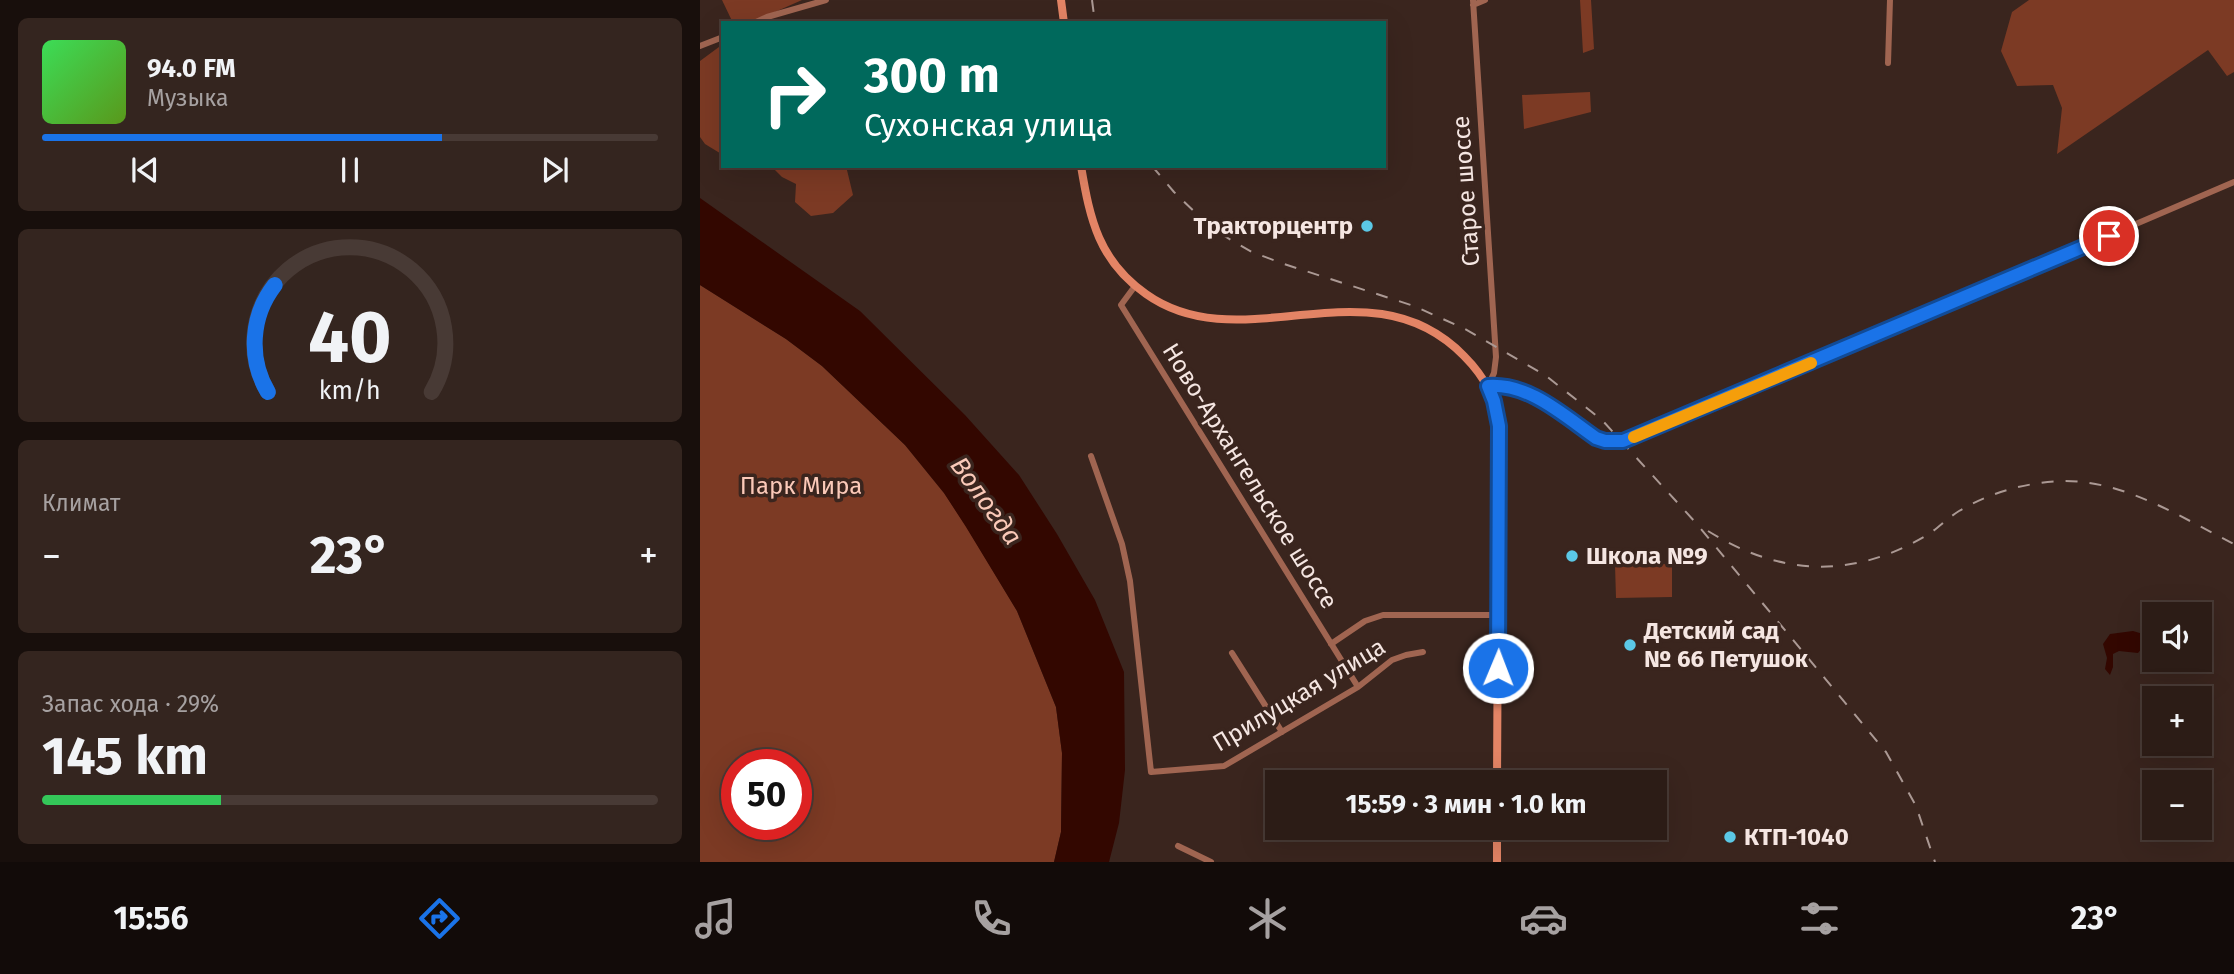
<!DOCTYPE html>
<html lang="ru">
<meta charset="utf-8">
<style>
:root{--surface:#2c1c16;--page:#34251f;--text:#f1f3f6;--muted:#a6a1a1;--line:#483a35;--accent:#1a73e8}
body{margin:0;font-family:"Fira Sans",sans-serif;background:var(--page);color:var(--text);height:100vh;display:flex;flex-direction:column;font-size:26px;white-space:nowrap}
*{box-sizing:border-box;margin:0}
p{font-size:23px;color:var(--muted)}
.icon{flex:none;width:38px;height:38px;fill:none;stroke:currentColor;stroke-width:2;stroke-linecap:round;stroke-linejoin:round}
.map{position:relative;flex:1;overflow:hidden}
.details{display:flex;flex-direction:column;gap:18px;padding:18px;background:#180f0c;width:700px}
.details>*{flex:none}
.guide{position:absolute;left:21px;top:21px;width:665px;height:147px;border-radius:0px;box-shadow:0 7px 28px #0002,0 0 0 2px var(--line);background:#00695c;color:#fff;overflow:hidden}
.buttons{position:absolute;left:1442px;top:602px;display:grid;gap:14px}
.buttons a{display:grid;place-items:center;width:70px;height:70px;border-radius:0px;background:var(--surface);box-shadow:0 7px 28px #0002,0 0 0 2px var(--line);font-size:35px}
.speed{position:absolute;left:21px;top:749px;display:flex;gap:14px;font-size:35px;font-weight:700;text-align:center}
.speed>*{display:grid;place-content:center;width:91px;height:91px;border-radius:50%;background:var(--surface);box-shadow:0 7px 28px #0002,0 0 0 2px var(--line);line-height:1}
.speed .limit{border:10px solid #d22;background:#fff;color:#111}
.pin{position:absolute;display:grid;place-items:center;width:60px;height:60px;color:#fff;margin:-30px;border:4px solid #fff;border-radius:50%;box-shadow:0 2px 7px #0007}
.me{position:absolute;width:77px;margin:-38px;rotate:1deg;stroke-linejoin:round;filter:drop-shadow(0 0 5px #0008)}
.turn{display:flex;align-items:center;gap:24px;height:147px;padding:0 28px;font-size:32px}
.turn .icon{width:91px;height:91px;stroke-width:2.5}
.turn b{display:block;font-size:49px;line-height:60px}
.big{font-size:52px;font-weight:700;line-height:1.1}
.details .widget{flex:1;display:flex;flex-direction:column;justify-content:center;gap:10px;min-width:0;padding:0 24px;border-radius:10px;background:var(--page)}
.details .dial{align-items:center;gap:0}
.dial svg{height:182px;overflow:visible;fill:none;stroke:var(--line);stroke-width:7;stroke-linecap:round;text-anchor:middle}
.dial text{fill:var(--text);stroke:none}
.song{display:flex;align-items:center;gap:21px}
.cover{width:84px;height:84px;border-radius:10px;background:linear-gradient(135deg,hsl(130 70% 55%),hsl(90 70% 35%))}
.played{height:7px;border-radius:4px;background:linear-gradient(90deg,var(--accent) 65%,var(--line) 65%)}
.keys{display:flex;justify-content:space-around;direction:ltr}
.heat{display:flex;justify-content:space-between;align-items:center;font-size:38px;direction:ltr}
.charge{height:10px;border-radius:5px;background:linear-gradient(90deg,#34c759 29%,var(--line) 0)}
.trip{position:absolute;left:565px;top:770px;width:402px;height:70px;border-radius:0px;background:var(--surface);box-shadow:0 7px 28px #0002,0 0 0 2px var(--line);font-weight:700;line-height:70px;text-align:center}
.menu{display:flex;height:112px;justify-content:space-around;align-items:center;background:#120b09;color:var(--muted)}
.menu .icon{width:49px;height:49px}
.menu .selected{color:var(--accent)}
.menu b{font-size:32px;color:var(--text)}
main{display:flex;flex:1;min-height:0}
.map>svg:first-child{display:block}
.green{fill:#7c3a24;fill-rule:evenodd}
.water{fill:#330700}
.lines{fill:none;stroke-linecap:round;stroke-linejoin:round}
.minor{stroke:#a06551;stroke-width:6}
.secondary{stroke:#e38465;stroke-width:8}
.rail{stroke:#ab9994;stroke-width:2;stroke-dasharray:12 12;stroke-linecap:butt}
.route-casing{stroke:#114b97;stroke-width:18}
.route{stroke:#1a73e8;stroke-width:12}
.slow{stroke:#f59e0b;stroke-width:12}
.poi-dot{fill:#5bc8e6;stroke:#3a251e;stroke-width:2.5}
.labels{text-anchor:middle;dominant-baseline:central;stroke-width:7;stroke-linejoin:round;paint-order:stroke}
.street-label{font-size:24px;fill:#f5e6e2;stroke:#3a251e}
.poi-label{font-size:24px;font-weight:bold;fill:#f5e6e2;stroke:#3a251e;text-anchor:start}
.park-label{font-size:24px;fill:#fbc9b8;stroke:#3a251e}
.water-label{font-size:26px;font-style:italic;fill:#fac9b8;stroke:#3a251e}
</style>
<main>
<section class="details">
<div class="widget">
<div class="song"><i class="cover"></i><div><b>94.0 FM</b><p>Музыка</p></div></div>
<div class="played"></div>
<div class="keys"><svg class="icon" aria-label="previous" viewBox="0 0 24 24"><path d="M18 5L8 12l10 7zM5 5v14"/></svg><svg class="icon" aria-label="pause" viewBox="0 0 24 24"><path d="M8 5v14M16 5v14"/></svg><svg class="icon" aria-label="next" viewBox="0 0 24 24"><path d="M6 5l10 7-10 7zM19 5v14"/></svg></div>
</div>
<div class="widget dial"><svg viewBox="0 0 100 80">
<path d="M14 69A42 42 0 1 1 86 69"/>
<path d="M14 69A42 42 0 0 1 17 22" stroke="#1a73e8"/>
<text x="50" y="56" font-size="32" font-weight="700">40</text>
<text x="50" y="72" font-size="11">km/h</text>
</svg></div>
<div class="widget"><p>Климат</p>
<div class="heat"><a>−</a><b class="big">23°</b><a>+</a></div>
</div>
<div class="widget"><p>Запас хода · 29%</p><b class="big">145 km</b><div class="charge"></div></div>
</section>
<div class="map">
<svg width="1534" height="862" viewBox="0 0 1534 862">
<rect width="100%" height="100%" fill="#3a251e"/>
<path class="green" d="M22 0H102L50 23H33Z
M880 0H891L894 49 883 53Z
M1329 0H1534V72L1527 76 1508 50 1357 154 1362 108 1353 85 1317 86 1301 51 1312 12Z
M23 44V155L5 144 0 137V61Z
M890 92 891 112 824 129 822 95Z
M71 166H146L153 195 133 213 111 216 95 202 96 184 82 177Z
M0 285 86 339 122 366 205 445 244 493 266 526 317 611 356 707 362 753 361 832 354 862H0ZM37 765H96V824H37Z
M972 564V597L916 598 915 565Z"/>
<path class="water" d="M0 198 160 311 265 415 319 475 357 534 395 600 424 672 425 770 419 823 409 862H354L361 832 362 753 356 707 317 611 266 527 244 493 205 445 122 366 86 339 0 285Z
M1433 631 1443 634 1446 643 1438 653 1419 651 1413 654V667L1410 675 1405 669 1407 658 1403 644 1410 634Z"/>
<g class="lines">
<path class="minor" d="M773 0 796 357 794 373 788 386
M773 5 785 0
M54 23 67 17 126 0
M0 46 23 37
M1188 63 1190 0
M435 286 421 305 658 687
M788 386C829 383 863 416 896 438L905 441H923L1083 375 1534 182
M391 456 422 544 430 581 451 772 524 766 658 687 692 660 706 655 723 652
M631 644 665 621 683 615H799
M532 653 582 732
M478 846 511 862"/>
<path class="secondary" d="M361 0 364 23
M381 166C390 220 399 261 446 294 543 363 669 259 764 356 783 375 797 398 799 426L797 782
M797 862V828"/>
<path class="rail" d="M392 0 395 23
M452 166 474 192 501 218 526 237 552 252 584 264 714 306 765 329 845 375 902 420 996 523 1186 752 1216 806 1235 862
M1008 531C1082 577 1154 579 1229 534 1239 527 1248 518 1259 511 1291 492 1327 482 1365 481 1426 481 1482 518 1534 544"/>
</g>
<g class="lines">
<g class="route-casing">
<path id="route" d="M798 668 799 426 794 401 788 386C829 383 863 415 896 438L905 441H923L1409 236"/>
</g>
<use href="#route" class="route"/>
<path class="slow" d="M934 437 1111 363"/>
</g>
<g class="poi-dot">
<circle cx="667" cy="226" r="7"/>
<circle cx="872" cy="556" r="7"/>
<circle cx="930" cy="645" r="7"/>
<circle cx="1030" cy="837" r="7"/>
</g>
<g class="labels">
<g class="street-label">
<text transform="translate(766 191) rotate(-94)">Старое шоссе</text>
<text transform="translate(550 476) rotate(58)">Ново-Архангельское шоссе</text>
<text transform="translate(599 695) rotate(-31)">Прилуцкая улица</text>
</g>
<g class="poi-label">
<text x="653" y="226" text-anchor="end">Тракторцентр</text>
<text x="886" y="556">Школа №9</text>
<text x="944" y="631">Детский сад<tspan x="944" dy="28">№ 66 Петушок</tspan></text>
<text x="1044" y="837">КТП-1040</text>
</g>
<g class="park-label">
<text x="101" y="486">Парк Мира</text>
</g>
<g class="water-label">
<text transform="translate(286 501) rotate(54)">Вологда</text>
</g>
</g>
</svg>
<div class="buttons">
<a><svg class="icon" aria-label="sound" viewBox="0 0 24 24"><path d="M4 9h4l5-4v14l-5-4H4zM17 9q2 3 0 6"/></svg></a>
<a>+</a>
<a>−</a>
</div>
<div class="speed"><div class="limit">50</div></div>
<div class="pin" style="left:1409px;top:236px;background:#d93025"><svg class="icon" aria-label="arrive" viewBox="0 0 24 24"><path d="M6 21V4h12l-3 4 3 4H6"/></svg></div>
<svg class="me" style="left:798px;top:668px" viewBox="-20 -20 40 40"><circle r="17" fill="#1a73e8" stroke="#fff" stroke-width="3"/><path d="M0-11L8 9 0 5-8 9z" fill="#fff"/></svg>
<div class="trip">15:59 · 3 мин · 1.0 km</div>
<div class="guide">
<div class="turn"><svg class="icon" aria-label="right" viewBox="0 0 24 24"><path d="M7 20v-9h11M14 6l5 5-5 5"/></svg><div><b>300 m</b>Сухонская улица</div></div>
</div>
</div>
</main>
<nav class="menu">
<b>15:56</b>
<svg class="icon selected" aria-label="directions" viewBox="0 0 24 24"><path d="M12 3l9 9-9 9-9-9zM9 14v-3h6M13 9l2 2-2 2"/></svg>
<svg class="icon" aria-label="music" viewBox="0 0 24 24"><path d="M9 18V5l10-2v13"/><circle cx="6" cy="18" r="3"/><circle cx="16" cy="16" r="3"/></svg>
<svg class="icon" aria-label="phone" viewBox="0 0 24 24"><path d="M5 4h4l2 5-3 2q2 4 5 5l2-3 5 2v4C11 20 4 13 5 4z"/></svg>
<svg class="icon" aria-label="climate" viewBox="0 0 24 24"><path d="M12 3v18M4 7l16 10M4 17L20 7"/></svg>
<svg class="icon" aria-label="car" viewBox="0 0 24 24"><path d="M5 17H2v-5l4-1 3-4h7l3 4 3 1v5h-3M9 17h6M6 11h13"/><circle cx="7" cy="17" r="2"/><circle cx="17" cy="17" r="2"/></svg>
<svg class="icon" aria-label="filters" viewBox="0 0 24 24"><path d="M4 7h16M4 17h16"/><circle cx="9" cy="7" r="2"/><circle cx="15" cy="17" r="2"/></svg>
<b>23°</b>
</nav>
